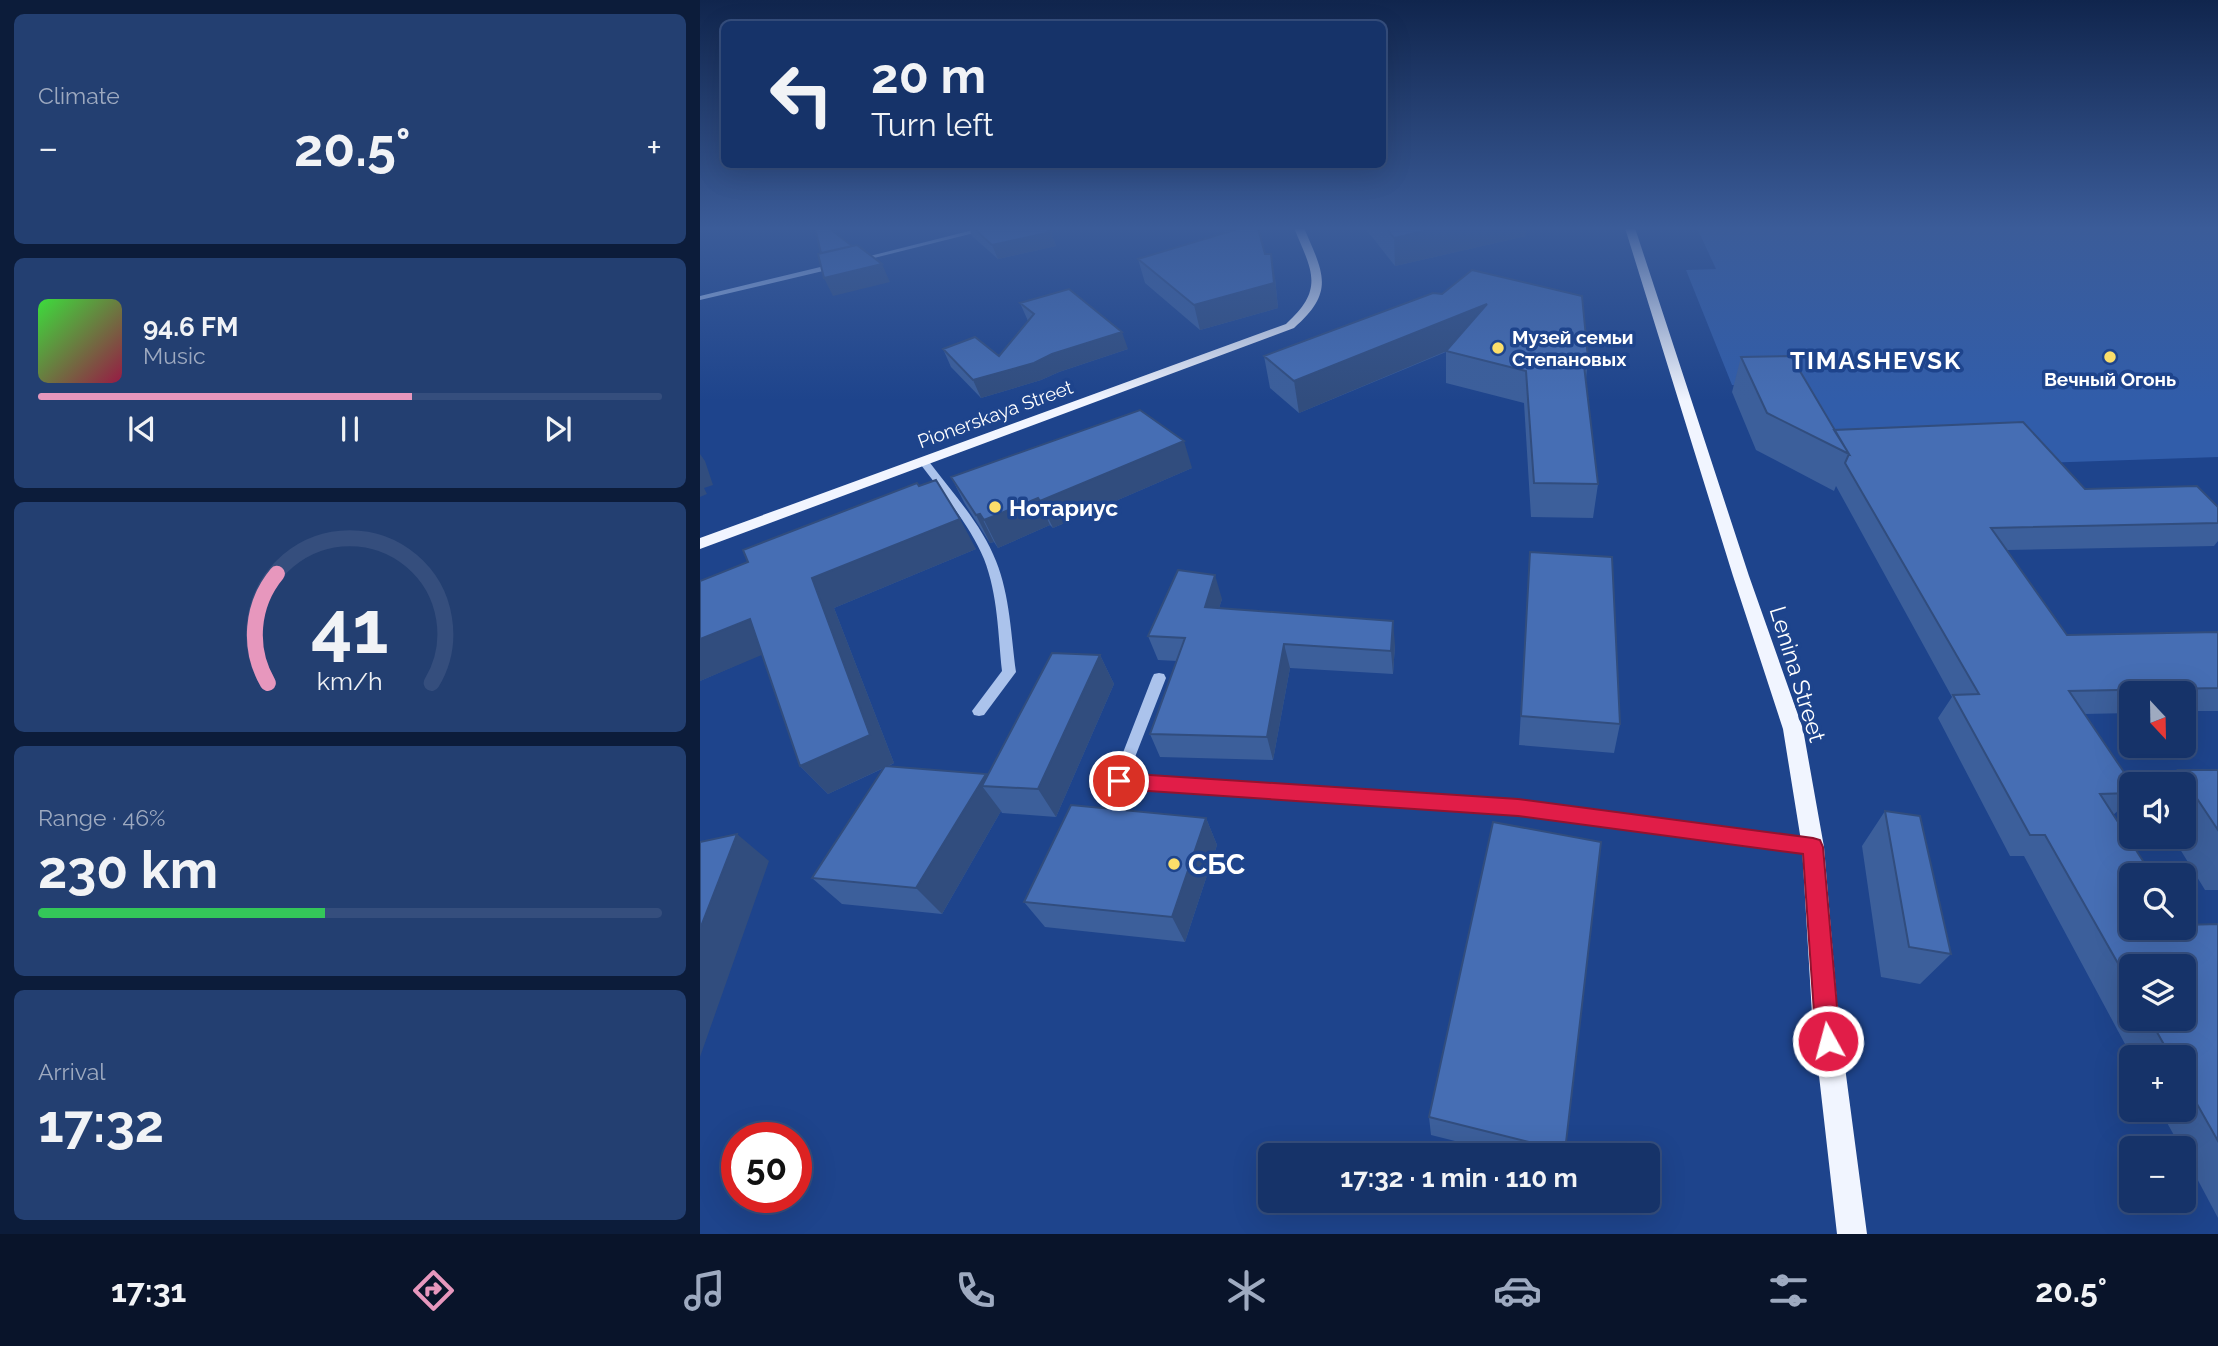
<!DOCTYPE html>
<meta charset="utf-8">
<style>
:root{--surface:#163369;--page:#233f71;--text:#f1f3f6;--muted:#9eaac0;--line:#354e7d;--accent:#e797bd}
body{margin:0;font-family:Raleway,sans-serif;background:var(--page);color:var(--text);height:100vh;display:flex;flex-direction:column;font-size:26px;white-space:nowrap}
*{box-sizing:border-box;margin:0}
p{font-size:23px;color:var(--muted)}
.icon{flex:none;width:38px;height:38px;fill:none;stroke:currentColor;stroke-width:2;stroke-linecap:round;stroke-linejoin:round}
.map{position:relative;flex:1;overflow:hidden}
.side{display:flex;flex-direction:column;gap:14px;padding:14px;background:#0c1c3a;width:700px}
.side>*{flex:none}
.hud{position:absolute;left:21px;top:21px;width:665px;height:147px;border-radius:10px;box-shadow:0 7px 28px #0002,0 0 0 2px var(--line);background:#163369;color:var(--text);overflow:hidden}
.needle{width:46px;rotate:158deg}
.tools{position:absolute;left:1419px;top:681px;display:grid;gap:14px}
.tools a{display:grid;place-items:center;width:77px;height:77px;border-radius:10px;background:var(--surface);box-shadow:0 7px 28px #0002,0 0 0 2px var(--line);font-size:35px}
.speed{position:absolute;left:21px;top:1122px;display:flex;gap:14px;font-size:35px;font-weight:700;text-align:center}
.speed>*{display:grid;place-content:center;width:91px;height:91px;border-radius:50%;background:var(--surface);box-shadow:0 7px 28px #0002,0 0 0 2px var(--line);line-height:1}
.speed .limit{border:10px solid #d22;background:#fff;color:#111}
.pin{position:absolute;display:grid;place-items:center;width:60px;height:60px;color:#fff;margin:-30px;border:4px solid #fff;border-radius:50%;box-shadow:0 2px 7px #0007}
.me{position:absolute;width:77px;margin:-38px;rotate:353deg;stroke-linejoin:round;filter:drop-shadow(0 0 5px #0008)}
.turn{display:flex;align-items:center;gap:24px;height:147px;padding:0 35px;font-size:32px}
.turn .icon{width:91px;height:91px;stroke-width:2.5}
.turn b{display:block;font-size:49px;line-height:60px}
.big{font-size:52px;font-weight:700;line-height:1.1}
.side .tile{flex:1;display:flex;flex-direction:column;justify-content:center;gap:10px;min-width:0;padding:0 24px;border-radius:10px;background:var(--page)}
.side .dial{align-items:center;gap:0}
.dial svg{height:182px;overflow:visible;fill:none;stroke:var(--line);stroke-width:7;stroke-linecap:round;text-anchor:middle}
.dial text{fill:var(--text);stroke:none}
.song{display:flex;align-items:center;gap:21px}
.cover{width:84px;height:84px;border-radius:10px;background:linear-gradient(135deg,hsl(120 70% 55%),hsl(340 70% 35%))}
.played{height:7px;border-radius:4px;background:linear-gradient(90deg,var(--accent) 60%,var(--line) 60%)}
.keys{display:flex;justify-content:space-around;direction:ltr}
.heat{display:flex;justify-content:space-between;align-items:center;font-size:38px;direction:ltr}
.charge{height:10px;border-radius:5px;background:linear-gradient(90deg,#34c759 46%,var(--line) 0)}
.trip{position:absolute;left:558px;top:1143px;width:402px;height:70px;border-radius:10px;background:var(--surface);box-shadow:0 7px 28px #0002,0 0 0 2px var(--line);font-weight:700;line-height:70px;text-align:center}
.tabs{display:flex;height:112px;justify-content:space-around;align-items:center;background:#09142a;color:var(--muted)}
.tabs .icon{width:49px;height:49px}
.tabs .selected{color:var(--accent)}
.tabs b{font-size:32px;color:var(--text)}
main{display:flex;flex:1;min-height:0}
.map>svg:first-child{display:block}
.green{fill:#315daa}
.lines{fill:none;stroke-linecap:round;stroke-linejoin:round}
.minor{fill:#abc3ec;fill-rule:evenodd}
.major{fill:#f1f5ff;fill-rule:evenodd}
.wall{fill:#3c5f9b;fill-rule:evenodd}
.shaded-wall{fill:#314d7e}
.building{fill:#466eb4;stroke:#314d7e;stroke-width:2}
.route{fill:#e11d48;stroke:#92132f;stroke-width:2}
.poi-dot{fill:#fbde6a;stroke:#1e448c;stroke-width:2.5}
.labels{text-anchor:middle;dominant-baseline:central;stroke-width:7;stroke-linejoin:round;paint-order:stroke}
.far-poi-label{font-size:19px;font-weight:bold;fill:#fff;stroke:#1e448c;text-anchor:start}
.far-street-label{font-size:19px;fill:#fff;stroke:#1e448c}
.poi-label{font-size:23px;font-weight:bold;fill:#fff;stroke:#1e448c;text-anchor:start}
.street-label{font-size:23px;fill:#fff;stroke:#1e448c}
.far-district-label{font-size:24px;font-weight:bold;letter-spacing:2px;fill:#fff;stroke:#1e448c}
.near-poi-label{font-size:28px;font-weight:bold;fill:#fff;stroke:#1e448c;text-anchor:start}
</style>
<main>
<section class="side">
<div class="tile"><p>Climate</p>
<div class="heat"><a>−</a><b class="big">20.5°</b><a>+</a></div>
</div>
<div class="tile">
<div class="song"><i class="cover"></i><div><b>94.6 FM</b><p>Music</p></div></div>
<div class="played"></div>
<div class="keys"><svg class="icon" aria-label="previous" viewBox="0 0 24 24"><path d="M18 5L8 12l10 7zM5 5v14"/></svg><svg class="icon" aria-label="pause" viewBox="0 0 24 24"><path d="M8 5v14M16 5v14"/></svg><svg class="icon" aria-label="next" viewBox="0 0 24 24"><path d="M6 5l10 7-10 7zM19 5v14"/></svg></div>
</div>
<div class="tile dial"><svg viewBox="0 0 100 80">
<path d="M14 69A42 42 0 1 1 86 69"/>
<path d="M14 69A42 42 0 0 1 18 21" stroke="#e797bd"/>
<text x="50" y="56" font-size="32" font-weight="700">41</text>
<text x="50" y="72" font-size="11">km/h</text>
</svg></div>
<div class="tile"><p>Range · 46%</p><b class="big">230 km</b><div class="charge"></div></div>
<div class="tile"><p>Arrival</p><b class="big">17:32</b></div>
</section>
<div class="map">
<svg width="1518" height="1234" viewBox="0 0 1518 1234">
<rect width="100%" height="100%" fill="#1e448c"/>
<path class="green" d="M997 228H1518V457L1341 463 1116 447 1085 385H1032L986 270 1016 269Z"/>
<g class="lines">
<path class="minor" d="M281 228H294L158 262 154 260Z
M137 263H140V267L0 300V296Z
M223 458 227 459C251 491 281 523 296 561 310 596 311 635 316 672L284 715 279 716 274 715 272 711 302 671C298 634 298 595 284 559 269 523 241 492 218 461Z
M459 673 464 674 466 678 428 775 818 801 1113 840 1118 842 1121 847 1118 852 1113 854 818 815 414 785 412 781 452 678 454 674Z"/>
<path class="major" d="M594 228H604C624 274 635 292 594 328L0 549V538L586 324C625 289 612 271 594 228Z
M925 228H935L1049 576 1103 729 1124 847 1138 1014 1167 1234H1137L1112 1014 1102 847 1083 729 1033 576Z"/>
</g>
<path class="wall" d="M269 228H346L351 232 356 246 298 259 272 236Z
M665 228H826V236L695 266Z
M565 254 575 278 578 308 500 330 445 283 438 259Z
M742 294 888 358 886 379 898 484 893 518 831 517 824 403 746 383V352L599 413 570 388 564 356Z
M320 303 428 349 359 372 341 380 281 398 251 367 243 349 299 356 328 321Z
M1041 357 1134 430 1385 489 1518 507V541L1514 546 1307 550 1367 635 1518 632V711H1484V693H1432V713L1384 714 1432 784V799L1413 815 1484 925 1518 924V1218L1484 1154V1148H1481L1460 1110H1484V1057H1432L1324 856H1310L1238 718 1252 697 1136 486 1134 491 1056 450 1032 392ZM1432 966 1484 1018H1432Z
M492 468 353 528 350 525 298 548 294 542 290 543 265 504 251 477Z
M219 486 276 549 134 608 194 763 189 766 287 776 400 655 414 684 356 817 302 813 301 811 242 914 142 904 112 878 184 768 128 794 100 766 62 654 0 681 48 562Z
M830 552 920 724 914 753 819 745Z
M522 599 519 608 695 645 693 674 590 668 573 760 460 757 450 734 477 661 458 660 448 636Z
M1478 770H1518V890H1505L1472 836H1484V784H1463Z
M1185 811 1251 954 1220 984 1181 977 1162 846Z
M506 818 517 845 485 942 345 927 324 902Z
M729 1117 865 1151 863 1155H811L731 1135Z"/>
<path class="shaded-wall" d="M737 228H826V236L695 266 694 238Z
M351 232 356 246 298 259 292 245Z
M571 254 575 278 578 308 500 330 494 305Z
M182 264 190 282 133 296 124 278Z
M787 304V334L599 413 594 381Z
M422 332 428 349 359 372 341 380 281 398 273 380Z
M484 441 492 468 353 528 340 501Z
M0 454 5 461 13 485 4 488 7 494 0 497Z
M338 498 350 525 298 548 284 520Z
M280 514 294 542 290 543 276 515Z
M260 519 276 549 134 608 194 763 128 794 100 766 112 578Z
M515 575 522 599 512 631 505 607Z
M50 619 76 649 0 681V639Z
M693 621 695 645 693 674 691 651Z
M584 644 590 668 573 760 567 737Z
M400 655 414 684 356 817 338 789Z
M286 774 294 786H282L301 811 242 914 216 888Z
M506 818 517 845 485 942 472 917Z
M37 834 69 861 0 1057V929Z"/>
<path class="building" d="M115 228H129L152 246 121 253Z
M273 228H346L351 232 292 245Z
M541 228H558L565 254H571L574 283 494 305 438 259Z
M686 228H737L694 238Z
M157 245 182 264 124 278 118 254Z
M772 270 882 296 888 358 883 357 898 484 834 483 826 371 746 351 787 304 594 381 564 356 733 293 742 294Z
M369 289 422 332 352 354 334 363 273 380 243 349 275 337 299 356 334 314 320 303Z
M1091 356 1149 454 1067 413 1041 357Z
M440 410 484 441 340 501 338 498 284 520 280 514 276 515 251 477Z
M1323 422 1385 489 1497 486 1518 507V523L1291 528 1367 635 1518 632V688L1369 691 1432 784V793L1400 794 1452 875H1432V928H1484V925L1518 924V1141L1484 1081V1057H1471L1449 1018H1484V966H1432V988L1345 835H1330L1253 695 1279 694 1145 463 1149 454 1134 430Z
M236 480 260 519 112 578 170 735 100 766 50 619 0 639V581L48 562 43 550 217 483 219 486Z
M830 552 912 557 920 724 821 716Z
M478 570 515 575 505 607 693 621 691 651 584 644 567 737 450 734 485 638 448 636Z
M352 653 400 655 338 789 282 786Z
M185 766 286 774 216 888 112 878Z
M1478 770H1518V830Z
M371 805 506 818 472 917 324 902Z
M1185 811 1220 816 1251 954 1209 947Z
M793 822 901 842 865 1151 729 1117Z
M37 834 0 929V842Z"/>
<linearGradient id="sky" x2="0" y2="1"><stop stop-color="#10254d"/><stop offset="0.57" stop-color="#3b5c99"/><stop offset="1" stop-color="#3b5c99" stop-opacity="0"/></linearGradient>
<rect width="1518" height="401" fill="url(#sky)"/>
<path class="route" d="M419 773 818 799 1113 838 1120 840 1123 847 1140 1041 1136 1050 1128 1053 1120 1050 1116 1041 1103 854 818 816 419 789 412 787 410 781 412 775Z"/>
<g class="poi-dot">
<circle cx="798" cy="348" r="7"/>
<circle cx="1410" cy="357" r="7"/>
<circle cx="295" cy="507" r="7"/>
<circle cx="474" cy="864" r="7"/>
</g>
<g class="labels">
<g class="far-poi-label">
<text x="812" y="337">Музей семьи<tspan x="812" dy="22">Степановых</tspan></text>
<text x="1410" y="379" text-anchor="middle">Вечный Огонь</text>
</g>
<g class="far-street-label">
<text transform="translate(295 414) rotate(-20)">Pionerskaya Street</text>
</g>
<g class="poi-label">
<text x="309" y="507">Нотариус</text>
</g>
<g class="street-label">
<text transform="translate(1098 674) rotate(73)">Lenina Street</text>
</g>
<g class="far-district-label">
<text x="1176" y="360">TIMASHEVSK</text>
</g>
<g class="near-poi-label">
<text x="488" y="864">СБС</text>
</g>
</g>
</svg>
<div class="tools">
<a><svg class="needle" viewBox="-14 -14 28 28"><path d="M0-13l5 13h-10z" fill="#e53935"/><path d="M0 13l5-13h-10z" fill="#9eaac0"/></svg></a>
<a><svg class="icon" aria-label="sound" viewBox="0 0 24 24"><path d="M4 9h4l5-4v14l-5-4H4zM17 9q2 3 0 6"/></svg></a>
<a><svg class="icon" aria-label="search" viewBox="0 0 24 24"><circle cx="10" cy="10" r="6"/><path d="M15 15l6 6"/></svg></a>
<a><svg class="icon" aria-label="layers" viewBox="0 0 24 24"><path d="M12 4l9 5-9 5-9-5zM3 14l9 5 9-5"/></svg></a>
<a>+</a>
<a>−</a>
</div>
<div class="speed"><div class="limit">50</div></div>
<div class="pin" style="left:419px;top:781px;background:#d93025"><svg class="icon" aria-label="arrive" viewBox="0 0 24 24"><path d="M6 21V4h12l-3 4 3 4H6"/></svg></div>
<svg class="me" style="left:1128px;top:1041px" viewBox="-20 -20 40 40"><circle r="17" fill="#e11d48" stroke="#fff" stroke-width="3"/><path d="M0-11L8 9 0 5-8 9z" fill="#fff"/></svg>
<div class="trip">17:32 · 1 min · 110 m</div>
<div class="hud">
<div class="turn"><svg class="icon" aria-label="left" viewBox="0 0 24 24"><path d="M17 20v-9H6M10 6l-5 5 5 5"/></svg><div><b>20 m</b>Turn left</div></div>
</div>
</div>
</main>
<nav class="tabs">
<b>17:31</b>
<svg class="icon selected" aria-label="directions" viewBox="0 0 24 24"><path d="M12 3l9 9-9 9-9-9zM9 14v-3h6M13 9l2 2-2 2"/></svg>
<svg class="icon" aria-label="music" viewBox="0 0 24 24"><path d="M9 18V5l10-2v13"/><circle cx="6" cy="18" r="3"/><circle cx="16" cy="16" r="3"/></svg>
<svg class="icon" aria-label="phone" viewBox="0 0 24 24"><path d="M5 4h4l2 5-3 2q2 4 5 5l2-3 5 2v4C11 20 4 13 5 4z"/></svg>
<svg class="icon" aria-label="climate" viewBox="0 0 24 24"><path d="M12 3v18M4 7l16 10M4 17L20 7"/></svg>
<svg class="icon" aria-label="car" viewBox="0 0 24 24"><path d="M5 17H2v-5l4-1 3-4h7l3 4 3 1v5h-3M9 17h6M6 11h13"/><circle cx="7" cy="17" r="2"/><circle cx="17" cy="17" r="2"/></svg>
<svg class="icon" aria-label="filters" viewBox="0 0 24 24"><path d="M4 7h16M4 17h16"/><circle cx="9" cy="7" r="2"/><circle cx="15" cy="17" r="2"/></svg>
<b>20.5°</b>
</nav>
